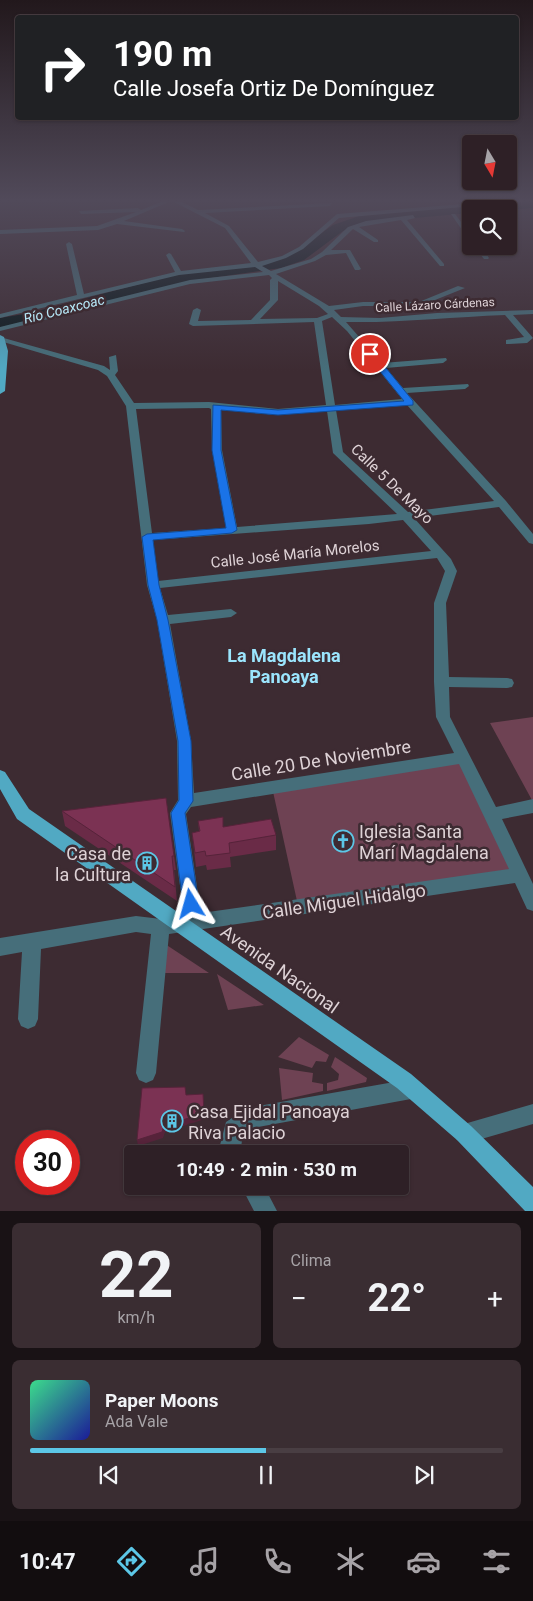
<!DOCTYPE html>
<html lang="es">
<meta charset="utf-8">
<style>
:root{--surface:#2e2026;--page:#3a2d32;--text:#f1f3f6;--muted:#a7a3a7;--line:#493e43;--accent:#5cc7e7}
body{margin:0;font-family:Roboto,sans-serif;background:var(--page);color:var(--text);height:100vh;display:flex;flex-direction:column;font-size:19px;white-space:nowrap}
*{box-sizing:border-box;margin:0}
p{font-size:16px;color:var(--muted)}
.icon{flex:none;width:28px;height:28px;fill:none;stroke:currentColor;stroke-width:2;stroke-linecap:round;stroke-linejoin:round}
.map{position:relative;height:1211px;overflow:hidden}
.panel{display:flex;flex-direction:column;gap:12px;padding:12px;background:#191215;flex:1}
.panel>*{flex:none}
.guide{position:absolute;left:15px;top:15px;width:504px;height:105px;border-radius:5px;box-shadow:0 1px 4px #0004,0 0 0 1px var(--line);background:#202124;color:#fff;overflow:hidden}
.needle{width:32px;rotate:170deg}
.controls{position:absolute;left:462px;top:135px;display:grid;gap:10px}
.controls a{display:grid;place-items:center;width:55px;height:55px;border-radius:5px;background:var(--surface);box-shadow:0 1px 4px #0004,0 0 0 1px var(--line);font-size:25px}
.speed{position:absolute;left:15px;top:1130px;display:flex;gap:10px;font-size:25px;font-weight:700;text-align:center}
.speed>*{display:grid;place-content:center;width:65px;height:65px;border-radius:50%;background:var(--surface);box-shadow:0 1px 4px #0004,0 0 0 1px var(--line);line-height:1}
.speed .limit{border:8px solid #d22;background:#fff;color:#111}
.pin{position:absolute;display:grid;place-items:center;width:42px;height:42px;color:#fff;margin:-21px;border:2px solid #fff;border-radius:50%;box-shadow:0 1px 5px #0007}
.me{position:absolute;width:55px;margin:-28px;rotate:352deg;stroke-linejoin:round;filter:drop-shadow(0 0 4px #0008)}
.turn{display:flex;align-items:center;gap:18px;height:105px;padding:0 15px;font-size:22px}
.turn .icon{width:65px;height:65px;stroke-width:2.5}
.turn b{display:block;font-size:35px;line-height:42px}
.big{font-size:38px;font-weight:700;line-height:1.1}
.panel .card{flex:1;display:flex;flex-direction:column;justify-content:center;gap:8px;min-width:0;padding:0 18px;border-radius:8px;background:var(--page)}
.panel .dial{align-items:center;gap:0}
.dial b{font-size:65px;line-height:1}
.song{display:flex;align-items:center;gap:15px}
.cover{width:60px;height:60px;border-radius:8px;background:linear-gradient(135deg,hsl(150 70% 55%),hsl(240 70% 35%))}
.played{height:5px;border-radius:2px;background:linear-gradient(90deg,var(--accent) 50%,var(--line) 50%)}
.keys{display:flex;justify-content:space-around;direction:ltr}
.heat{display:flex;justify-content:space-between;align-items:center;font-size:28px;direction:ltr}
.panel .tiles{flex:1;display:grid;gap:12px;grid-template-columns:1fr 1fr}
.card:last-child{grid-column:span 2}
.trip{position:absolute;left:124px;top:1145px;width:285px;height:50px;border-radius:5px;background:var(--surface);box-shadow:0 1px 4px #0004,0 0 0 1px var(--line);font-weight:700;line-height:50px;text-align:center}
.tabs{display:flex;height:80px;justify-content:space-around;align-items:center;background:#120d0f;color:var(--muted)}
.tabs .icon{width:35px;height:35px}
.tabs .current{color:var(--accent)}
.tabs b{font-size:22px;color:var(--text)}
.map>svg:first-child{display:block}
.green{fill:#6e4253}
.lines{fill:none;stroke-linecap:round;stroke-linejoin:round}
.river{fill:#0b191d;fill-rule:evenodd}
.minor{fill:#466e7a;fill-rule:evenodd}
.major{fill:#51a9c3;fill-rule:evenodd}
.wall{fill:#6a2b47}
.shaded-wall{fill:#56233a}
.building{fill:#7b3253;stroke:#56233a}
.route{fill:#1a73e8;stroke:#114b97}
.labels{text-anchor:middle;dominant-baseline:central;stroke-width:5;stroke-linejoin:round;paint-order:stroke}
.far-street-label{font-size:12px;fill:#ded2d6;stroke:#3d2b32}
.far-water-label{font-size:14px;font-style:italic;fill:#b6e7f7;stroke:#3d2b32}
.street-label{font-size:15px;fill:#ded2d6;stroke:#3d2b32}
.quarter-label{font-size:18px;font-weight:bold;fill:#9be5fd;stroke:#3d2b32}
.near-street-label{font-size:18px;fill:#ded2d6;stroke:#3d2b32}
.near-poi-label{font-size:18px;fill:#ded2d6;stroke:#3d2b32;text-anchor:start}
</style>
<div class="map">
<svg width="533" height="1211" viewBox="0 0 533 1211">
<rect width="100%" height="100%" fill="#3d2b32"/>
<path class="green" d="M533 717V802L490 723Z
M462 760 513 869 297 901 272 787Z
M159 940 209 973H156Z
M217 974 264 1005 228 1010Z
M299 1037 329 1055 326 1062 316 1061 312 1068 278 1057Z
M335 1057 367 1078 366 1082 327 1091V1083L338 1080 339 1074 331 1067Z
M279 1068 313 1073 312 1082 323 1084V1091L282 1100Z"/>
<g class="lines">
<path class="river" d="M520 201H533V208L509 210V209H471V213L367 222 343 231 304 260 281 268 190 281 37 322 0 328V318L30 313 189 271 273 261 292 254 333 225 365 214Z"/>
<path class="minor" d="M163 201H171L124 221 182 229 185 231 184 232 117 224 98 230 0 234V230L97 226 136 212 81 214 79 211 138 208 141 210Z
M172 201H180L198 210 332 203 330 206 205 213 229 226 258 262 282 256 299 247 337 214 501 201H529L339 218 303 249 286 258 262 266 271 271 311 259 322 252 348 227 366 221 413 215 415 218 407 220 444 264V266H440L401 220 359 227 378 240V242H374L353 229 331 250H350L361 269 359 270H355L346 253 326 255 315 261 276 274 329 306 363 302H419L458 286 465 288 420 306H363L334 310 341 317 380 318 437 313 533 310V314L513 315 533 338 527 343 509 344H506V340L524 337 505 315C452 317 399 323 346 322L382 363 446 358 447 360 443 363 386 368 403 388 468 384 469 386 465 389 407 393 506 501 533 534V544L529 543 499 507 414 518 451 559 457 571 446 603 449 677 507 678 512 679 514 683 512 687 507 688 449 687 450 717 496 807 533 799V813L502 819 533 884V911L527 909 515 883 169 934 156 1073 153 1080 146 1083 139 1080 136 1073 151 934 136 932 41 949 38 1019 35 1026 28 1029 21 1026 18 1019 22 952 0 956V938L136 916 161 919 184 915 170 813 178 800 177 741 157 620 147 585 126 406 107 376 98 370 0 341V337L104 366 110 370 109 357 116 355 118 371 115 375 134 403 209 402 278 409 326 405 314 322 193 326 189 324 193 310 197 308 201 310 198 321 251 320 270 300V280L272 278 269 275 190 284 0 331V327L190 280 263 272 255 267 179 275 0 318V314L77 295 66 244 69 242 72 244 84 294 175 272 166 255 169 253 171 254 181 271 251 263 225 228ZM278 281 319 306 328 314 317 318 260 319 278 300ZM332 317 347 331 402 399 335 405 322 321ZM407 405 494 501 408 512 343 452 336 410ZM209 408 211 409 212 450 226 528 152 533 136 409ZM221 410 278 415 327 411 333 453 397 514 237 527 222 450ZM403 520 431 551 158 581 153 540 369 524ZM437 558 445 571 434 603V682L436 717 454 753 194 793 191 741 170 624 231 617 237 613 231 609 168 615 160 588ZM459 764 509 869 201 913 186 814 191 807Z
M451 214H455L471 235V241L469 240Z
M474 246H481L489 258 488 259H484Z
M411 1079 418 1082 421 1089 418 1096 411 1099 252 1128 243 1135 241 1147 244 1154H221L219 1149 226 1122 247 1108Z
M533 1104V1124L464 1144 457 1140 453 1133 457 1126Z
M241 1186H264L277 1211H254Z"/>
<path class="major" d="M0 335 4 337 8 351 5 391 0 394Z
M0 770 5 772 29 809 411 1074 471 1126 533 1187V1211H525L457 1140 397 1088 17 819 0 789Z"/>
</g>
<path class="wall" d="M166 798 176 870H174L177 901 65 826 62 811Z
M198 821 224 827 276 835V850L230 857 231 867 207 870 206 865 196 867 192 833 199 831Z"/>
<path class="shaded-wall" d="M203 1094 205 1119 165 1132 163 1138 138 1146 137 1140 164 1126Z"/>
<path class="building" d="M166 798 174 856H172L175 887 62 811Z
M223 817V827L271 819 276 835 229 843 230 853 206 856 205 851 195 853 192 833 200 831 198 821Z
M185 1087 186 1095 203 1094 204 1113 164 1126 162 1132 137 1140 142 1088Z"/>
<linearGradient id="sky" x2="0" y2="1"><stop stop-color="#22181c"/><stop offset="0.54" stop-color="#514a5a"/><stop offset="1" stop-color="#514a5a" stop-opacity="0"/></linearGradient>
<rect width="533" height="371" fill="url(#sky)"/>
<path class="route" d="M370 351 373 352 413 401V405L278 415 221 410V450L237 530 232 533 153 540 159 585 168 620 191 741 193 801 185 813 199 904 197 909 191 911 186 909 183 904 171 813 179 800 178 741 157 620 148 585 142 537 147 534 226 528 212 450 213 405 278 410 404 401 366 354Z"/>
<defs>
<g id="church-ring" transform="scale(1.125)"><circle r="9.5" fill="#3d2b32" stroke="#5cc7e7" stroke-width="1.5"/><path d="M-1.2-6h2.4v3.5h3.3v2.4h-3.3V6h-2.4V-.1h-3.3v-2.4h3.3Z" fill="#5cc7e7"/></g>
<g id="building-ring" transform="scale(1.125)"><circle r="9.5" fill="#3d2b32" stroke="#5cc7e7" stroke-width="1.5"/><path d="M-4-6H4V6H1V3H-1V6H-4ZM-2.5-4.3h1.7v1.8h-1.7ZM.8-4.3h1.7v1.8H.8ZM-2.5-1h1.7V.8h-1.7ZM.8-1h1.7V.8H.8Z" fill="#5cc7e7"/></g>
</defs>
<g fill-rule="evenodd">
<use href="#church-ring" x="343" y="841"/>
<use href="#building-ring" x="147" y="863"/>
<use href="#building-ring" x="172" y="1121"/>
</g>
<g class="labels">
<g class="far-street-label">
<text transform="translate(435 305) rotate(-3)">Calle Lázaro Cárdenas</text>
</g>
<g class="far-water-label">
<text transform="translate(64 309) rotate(-14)">Río Coaxcoac</text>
</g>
<g class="street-label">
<text transform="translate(392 484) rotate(44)">Calle 5 De Mayo</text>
<text transform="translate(295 554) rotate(-6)">Calle José María Morelos</text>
</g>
<g class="quarter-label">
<text x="284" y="655">La Magdalena<tspan x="284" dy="21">Panoaya</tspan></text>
</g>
<g class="near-street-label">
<text transform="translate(321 760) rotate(-9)">Calle 20 De Noviembre</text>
<text transform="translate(344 901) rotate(-8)">Calle Miguel Hidalgo</text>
<text transform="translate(280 969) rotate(35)">Avenida Nacional</text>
</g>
<g class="near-poi-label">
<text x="359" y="831">Iglesia Santa<tspan x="359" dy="21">Marí Magdalena</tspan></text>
<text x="131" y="853" text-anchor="end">Casa de<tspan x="131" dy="21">la Cultura</tspan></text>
<text x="188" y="1111">Casa Ejidal Panoaya<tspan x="188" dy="21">Riva Palacio</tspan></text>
</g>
</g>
</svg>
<div class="controls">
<a><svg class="needle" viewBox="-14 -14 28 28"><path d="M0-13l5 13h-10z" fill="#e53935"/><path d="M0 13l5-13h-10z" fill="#a7a3a7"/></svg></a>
<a><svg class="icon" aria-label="search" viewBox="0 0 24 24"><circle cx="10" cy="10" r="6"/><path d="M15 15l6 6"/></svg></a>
</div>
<div class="speed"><div class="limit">30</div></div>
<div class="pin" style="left:370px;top:354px;background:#d93025"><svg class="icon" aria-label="arrive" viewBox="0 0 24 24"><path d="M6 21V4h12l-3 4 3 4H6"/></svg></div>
<svg class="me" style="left:191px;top:904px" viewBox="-20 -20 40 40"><path d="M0-17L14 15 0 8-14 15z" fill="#1a73e8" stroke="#fff" stroke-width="4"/></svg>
<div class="trip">10:49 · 2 min · 530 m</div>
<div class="guide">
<div class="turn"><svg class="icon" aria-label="right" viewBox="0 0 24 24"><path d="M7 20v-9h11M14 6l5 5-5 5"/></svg><div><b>190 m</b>Calle Josefa Ortiz De Domínguez</div></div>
</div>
</div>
<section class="panel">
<div class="tiles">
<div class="card dial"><b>22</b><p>km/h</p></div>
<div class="card"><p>Clima</p>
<div class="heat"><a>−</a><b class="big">22°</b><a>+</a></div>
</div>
<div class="card">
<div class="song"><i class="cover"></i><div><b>Paper Moons</b><p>Ada Vale</p></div></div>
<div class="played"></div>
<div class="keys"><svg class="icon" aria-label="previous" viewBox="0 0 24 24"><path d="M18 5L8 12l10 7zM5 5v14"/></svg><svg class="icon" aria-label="pause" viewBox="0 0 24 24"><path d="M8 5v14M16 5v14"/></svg><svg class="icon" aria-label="next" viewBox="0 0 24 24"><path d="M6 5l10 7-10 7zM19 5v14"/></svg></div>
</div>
</div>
</section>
<nav class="tabs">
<b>10:47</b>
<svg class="icon current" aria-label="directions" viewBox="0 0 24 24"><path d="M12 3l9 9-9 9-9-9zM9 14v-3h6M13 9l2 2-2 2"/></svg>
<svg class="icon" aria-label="music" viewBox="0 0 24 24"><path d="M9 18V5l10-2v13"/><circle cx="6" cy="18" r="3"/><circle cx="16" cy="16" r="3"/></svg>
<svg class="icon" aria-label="phone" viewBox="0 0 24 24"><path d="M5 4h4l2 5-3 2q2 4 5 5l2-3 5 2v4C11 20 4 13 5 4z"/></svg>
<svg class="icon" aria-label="climate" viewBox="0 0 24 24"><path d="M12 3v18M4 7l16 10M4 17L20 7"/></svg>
<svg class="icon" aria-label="car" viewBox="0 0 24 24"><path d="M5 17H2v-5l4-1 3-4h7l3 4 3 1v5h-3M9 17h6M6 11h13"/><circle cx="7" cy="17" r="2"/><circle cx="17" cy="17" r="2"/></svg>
<svg class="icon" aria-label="filters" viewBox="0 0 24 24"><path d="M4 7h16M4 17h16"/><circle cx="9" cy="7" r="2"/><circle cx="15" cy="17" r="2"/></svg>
</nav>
